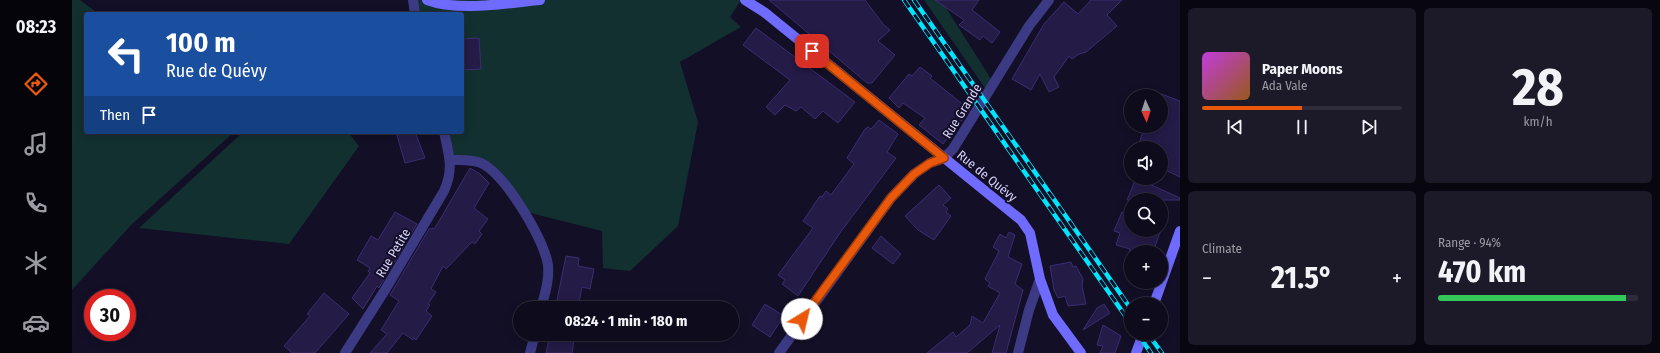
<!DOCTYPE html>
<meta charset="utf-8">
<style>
:root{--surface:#0e0b1c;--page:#1c1929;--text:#f1f3f6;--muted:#9b9ba3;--line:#2e2b3b;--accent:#ea580c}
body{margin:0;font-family:"Fira Sans Condensed",sans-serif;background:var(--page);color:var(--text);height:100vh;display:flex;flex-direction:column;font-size:15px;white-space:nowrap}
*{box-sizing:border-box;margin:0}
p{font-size:13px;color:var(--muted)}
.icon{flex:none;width:22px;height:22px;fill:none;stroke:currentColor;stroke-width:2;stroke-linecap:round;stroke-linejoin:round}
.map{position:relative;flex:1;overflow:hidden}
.sheet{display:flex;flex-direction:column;gap:8px;padding:8px;background:#08060f;width:480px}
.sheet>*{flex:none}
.hud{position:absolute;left:12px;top:12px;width:380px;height:122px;border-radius:4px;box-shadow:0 2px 10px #0003,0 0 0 1px var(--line);background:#1a4fa0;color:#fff;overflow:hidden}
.needle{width:26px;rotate:177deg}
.fabs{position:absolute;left:1052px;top:89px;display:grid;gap:8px}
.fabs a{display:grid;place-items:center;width:44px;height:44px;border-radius:50%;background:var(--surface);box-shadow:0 2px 10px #0003,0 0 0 1px var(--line);font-size:20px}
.speed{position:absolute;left:12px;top:289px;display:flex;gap:8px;font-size:20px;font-weight:700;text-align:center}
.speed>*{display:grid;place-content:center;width:52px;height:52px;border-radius:50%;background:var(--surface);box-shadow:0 2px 10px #0003,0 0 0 1px var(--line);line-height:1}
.speed .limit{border:6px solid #d22;background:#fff;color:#111}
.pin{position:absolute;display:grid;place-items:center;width:34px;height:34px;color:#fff;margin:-17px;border-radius:8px;box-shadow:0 2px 6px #0006}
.me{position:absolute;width:44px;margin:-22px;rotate:36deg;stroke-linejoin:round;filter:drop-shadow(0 0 3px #0008)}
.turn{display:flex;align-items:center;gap:14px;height:84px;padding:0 16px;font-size:18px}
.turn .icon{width:52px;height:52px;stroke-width:2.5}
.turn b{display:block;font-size:28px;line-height:34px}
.then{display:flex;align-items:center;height:38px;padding:0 16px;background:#0003;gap:8px;font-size:15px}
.big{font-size:30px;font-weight:700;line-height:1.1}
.sheet .tile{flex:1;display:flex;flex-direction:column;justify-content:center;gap:6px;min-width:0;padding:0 14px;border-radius:6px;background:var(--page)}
.sheet .dial{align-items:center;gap:0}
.dial b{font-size:52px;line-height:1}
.song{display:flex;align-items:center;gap:12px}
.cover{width:48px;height:48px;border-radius:6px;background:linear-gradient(135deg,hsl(290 70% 55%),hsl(30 70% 35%))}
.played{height:4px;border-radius:2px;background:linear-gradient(90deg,var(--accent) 50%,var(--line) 50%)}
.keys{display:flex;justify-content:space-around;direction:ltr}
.heat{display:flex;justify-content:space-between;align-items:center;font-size:22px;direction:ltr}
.charge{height:6px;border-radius:3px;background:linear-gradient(90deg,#34c759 94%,var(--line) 0)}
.sheet .tiles{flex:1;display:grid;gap:8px;grid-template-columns:repeat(2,1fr)}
.trip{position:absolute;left:441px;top:301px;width:226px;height:40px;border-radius:20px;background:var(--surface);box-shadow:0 2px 10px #0003,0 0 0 1px var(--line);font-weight:700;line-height:40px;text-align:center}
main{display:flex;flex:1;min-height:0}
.menu{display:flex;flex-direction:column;width:72px;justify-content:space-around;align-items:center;background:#06040b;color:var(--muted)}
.menu .icon{width:28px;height:28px}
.menu .selected{color:var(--accent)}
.menu b{font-size:18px;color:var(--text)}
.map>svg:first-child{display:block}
.green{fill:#12302f}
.building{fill:#241b47;stroke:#3b2d73}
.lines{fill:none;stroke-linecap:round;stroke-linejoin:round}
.minor{stroke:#3d3a85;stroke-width:10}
.tertiary{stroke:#3d3a85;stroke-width:10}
.secondary{stroke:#6f6bff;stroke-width:10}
.rail-casing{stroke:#00e5ff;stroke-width:4.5}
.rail{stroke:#130f26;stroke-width:3;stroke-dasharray:9;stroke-linecap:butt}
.route-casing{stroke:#983908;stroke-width:10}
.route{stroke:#ea580c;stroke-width:7}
.labels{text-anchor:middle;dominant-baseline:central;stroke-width:4;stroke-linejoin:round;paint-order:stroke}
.street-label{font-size:13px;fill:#d9d4ff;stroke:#130f26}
</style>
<main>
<nav class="menu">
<b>08:23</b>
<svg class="icon selected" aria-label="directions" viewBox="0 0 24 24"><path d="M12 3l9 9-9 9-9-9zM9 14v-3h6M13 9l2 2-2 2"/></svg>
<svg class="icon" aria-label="music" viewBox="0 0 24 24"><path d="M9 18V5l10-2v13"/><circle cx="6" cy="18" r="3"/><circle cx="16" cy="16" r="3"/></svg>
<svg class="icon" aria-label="phone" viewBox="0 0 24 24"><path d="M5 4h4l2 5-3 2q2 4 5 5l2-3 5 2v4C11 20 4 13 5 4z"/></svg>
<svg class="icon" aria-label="climate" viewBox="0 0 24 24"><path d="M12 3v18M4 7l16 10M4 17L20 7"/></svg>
<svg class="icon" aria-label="car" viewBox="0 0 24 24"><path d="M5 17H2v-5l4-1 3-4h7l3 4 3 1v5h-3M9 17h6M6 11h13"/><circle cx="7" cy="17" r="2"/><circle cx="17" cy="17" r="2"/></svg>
</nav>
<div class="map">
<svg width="1108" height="353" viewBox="0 0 1108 353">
<rect width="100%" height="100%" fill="#130f26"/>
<path class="green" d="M0 0H8L27 14H14V132H162L60 224 0 290Z
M341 0H669L658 17 669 27 608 62 626 122 606 226 558 271 531 268 530 231 451 211 420 170 379 160 372 132H390V14H343Z
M852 0H869L921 82 915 91Z
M171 132H276L287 146 217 244 67 228Z"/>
<path class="building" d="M697 0H793L811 24 818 30 806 41 823 55 800 83H795Z
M863 0H907L900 10 928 32 920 43 911 36 908 40 887 25 892 20Z
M1019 0H1050L1035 15 1045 26 1014 52 1007 54 1000 59 997 56 982 77 987 87 977 92 968 74 959 90 940 79 972 24 992 2 1006 14Z
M684 28 783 102 766 123 751 111 743 119 729 107 724 111 713 105 703 115 694 107 718 80 671 45Z
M407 38 409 69 390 70V39Z
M848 67 860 76 858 78 898 110 871 144 847 125 853 118 831 103 827 108 817 98 837 74 840 76Z
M1089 94 1108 101V177L1089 168V148H1066L1070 134 1074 126H1089Z
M807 120 826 134 815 152 824 158 770 230 726 296 710 284 713 280 706 275 741 228 731 221 748 196 750 197 754 191 759 195 782 164 775 158 793 129 796 127 799 129Z
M324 132H343L353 158 333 163Z
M398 168 408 174 417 183 402 208 416 219 407 231 410 234 403 244 400 242 374 269 371 266 359 289 364 292 356 304 358 305 354 311 360 316 344 340 342 338 341 340 331 333 315 353H298L315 334 309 330 327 301 318 295 357 229 363 228Z
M1064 178 1108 198V200H1055Z
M867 185 879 198 871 205 876 209 874 212 879 216 862 240 846 230 833 216Z
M1057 207H1059V230H1089L1081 252H1057L1058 249 1044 245 1048 233 1042 231 1050 212 1055 213Z
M323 212 345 224 307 288 305 286 291 309 280 298 298 273 296 271 298 268 285 260 299 236 306 240Z
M937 232 943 235 936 257 950 264 943 284 951 290 934 353H920L928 325 895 353H855L881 332 884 337 898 325 900 316 911 323 928 293 916 286 918 283 913 279 927 251 921 247 928 234 934 238Z
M809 236 829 254 821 264 800 248Z
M494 256 507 258 506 266 522 269 518 289 510 287 506 308 484 305Z
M999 262 1001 267 1004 266 1011 279 1010 286 1014 304 996 306 993 296 986 298 982 290 978 266Z
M252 293 277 314 243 353H220L212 346 238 316 235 314Z
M693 304 712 316 698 337 680 325Z
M1032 304 1038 313 1011 330 1025 308Z
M1031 325 1049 336 1043 353H1028L1031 346 1025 345Z
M478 334H503L500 353H474Z"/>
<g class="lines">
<path class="minor" d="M379 160C389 160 399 159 409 163 433 174 468 234 475 260 479 275 473 294 469 308
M458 353 463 334
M707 353 819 198 842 174 858 163 872 158 881 149 957 26 977 0
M946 353 957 310 968 279"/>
<path class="tertiary" d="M341 0 343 14
M273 353 313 290 372 191C382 169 377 155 372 132"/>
<path class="secondary" d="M355 0C387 12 434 3 468 0
M673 0 692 12 949 220 958 233 968 279 981 315 1009 353
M1082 304 1108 231
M1064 353 1071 334"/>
<g class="rail-casing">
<path id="rail" d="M832 0 1059 324
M842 0 1059 309
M1066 334 1079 353
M1076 334 1090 353"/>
</g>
<use href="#rail" class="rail"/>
</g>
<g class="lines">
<g class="route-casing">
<path id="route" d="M730 319 819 198 842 174 858 163 872 158 740 51"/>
</g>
<use href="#route" class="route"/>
</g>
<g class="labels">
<g class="street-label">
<text transform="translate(890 111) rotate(-58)">Rue Grande</text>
<text transform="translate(915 176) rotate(39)">Rue de Quévy</text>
<text transform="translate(321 253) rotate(-59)">Rue Petite</text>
</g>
</g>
</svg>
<div class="fabs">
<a><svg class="needle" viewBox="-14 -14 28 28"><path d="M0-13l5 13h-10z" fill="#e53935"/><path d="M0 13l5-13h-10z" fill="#9b9ba3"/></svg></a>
<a><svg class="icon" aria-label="sound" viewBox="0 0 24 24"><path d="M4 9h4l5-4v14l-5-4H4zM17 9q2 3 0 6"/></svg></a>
<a><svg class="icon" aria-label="search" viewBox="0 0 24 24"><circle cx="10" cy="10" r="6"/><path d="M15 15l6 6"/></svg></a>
<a>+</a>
<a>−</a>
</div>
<div class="speed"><div class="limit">30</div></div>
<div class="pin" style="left:740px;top:51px;background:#d93025"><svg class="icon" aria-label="arrive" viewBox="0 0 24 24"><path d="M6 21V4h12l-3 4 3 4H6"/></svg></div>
<svg class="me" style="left:730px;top:319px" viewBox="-20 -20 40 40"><circle r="19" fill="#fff"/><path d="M0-13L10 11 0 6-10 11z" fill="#ea580c"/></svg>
<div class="trip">08:24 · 1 min · 180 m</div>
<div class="hud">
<div class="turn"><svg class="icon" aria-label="left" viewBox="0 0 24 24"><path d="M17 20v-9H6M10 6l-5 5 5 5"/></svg><div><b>100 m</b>Rue de Quévy</div></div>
<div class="then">Then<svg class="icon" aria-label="arrive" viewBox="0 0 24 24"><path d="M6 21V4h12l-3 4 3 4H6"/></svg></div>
</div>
</div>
<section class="sheet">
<div class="tiles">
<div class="tile">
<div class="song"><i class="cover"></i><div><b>Paper Moons</b><p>Ada Vale</p></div></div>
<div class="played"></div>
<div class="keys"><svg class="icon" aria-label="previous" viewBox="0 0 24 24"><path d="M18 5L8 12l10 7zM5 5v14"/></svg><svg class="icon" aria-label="pause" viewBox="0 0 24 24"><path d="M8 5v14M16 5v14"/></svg><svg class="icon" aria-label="next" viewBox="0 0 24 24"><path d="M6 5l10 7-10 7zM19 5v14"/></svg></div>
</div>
<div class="tile dial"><b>28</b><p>km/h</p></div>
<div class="tile"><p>Climate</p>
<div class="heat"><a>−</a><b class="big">21.5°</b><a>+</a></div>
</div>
<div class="tile"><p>Range · 94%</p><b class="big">470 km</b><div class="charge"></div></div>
</div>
</section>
</main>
